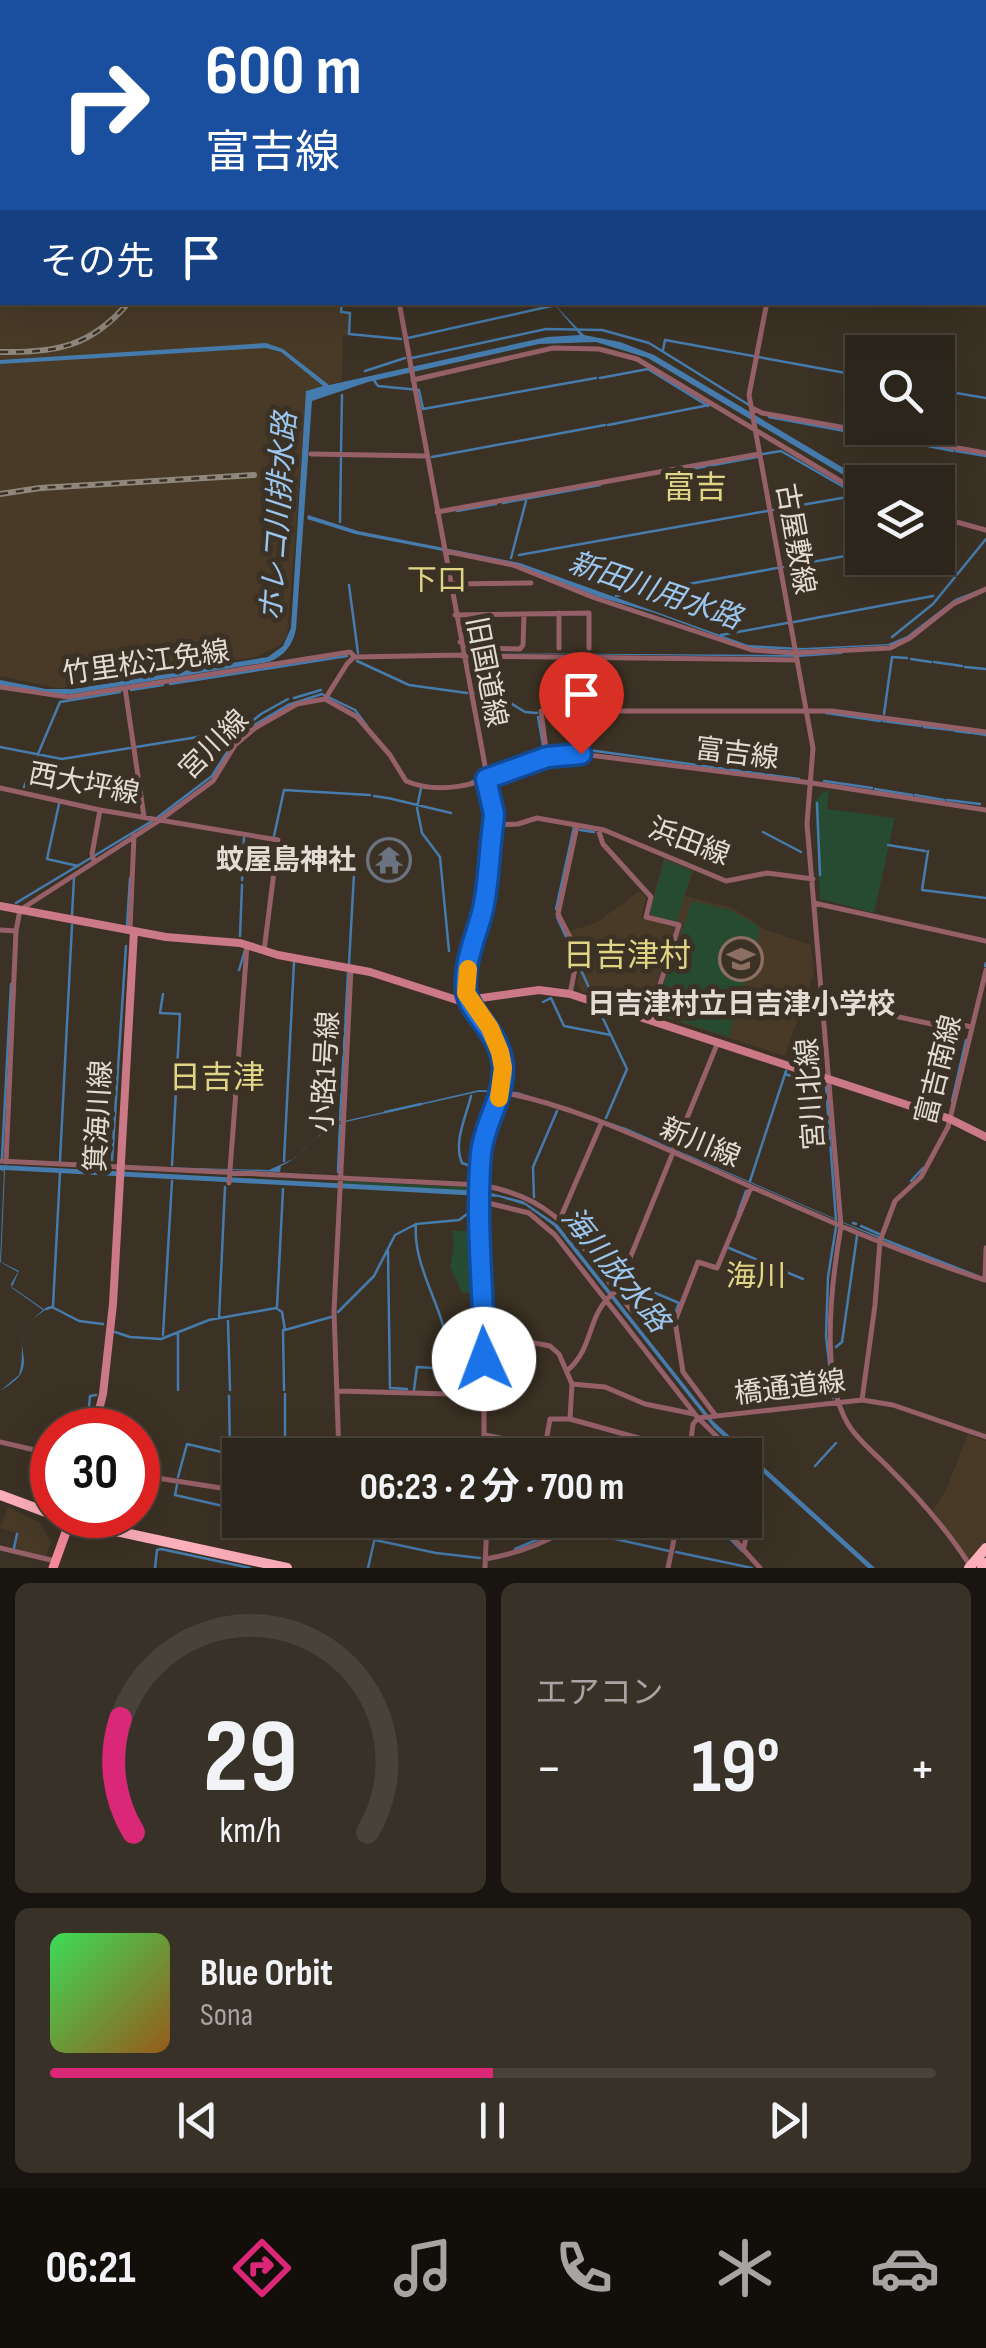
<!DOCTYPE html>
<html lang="ja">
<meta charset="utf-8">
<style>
:root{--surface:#2c251b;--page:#383128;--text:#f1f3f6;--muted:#a6a5a3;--line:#48423a;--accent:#db2777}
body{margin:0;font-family:"Sofia Sans Condensed","Noto Sans JP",sans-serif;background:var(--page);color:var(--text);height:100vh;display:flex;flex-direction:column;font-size:38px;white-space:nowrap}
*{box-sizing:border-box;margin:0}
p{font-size:32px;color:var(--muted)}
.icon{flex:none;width:55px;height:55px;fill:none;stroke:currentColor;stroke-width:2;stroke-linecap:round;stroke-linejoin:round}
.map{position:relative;height:1568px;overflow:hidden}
.side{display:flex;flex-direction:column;gap:15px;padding:15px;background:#18140f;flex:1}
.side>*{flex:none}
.top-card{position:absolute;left:0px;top:0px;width:988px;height:305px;box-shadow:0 10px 40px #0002,0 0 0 2px var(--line);background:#1a4fa0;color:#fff;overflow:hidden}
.buttons{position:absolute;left:845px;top:335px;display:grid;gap:20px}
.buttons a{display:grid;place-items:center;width:110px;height:110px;border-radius:0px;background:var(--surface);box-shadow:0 10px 40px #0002,0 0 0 2px var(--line);font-size:50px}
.speed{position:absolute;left:30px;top:1408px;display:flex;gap:20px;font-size:50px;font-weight:700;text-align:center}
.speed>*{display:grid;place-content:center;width:130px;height:130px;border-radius:50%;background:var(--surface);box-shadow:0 10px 40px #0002,0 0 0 2px var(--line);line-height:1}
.speed .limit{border:15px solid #d22;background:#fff;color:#111}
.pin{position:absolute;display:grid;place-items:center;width:85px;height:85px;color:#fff;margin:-102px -42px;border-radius:50% 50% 50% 0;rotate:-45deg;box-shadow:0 0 10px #0007}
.pin .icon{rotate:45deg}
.me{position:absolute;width:110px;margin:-55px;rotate:358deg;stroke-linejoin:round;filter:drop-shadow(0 0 8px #0008)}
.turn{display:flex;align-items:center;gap:35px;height:210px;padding:0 40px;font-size:45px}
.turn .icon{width:130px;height:130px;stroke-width:2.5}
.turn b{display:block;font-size:70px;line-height:85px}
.then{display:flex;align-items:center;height:95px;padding:0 40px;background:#0003;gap:20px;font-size:38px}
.big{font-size:75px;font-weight:700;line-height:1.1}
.side .widget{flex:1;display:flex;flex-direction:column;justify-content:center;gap:15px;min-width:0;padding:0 35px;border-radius:15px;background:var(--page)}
.side .dial{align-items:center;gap:0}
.dial svg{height:260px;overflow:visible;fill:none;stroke:var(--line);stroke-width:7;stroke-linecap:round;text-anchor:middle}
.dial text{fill:var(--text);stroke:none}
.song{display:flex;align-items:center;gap:30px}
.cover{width:120px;height:120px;border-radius:15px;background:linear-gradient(135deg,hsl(130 70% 55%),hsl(30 70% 35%))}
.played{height:10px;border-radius:5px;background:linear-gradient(90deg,var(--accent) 50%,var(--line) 50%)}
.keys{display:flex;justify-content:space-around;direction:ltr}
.heat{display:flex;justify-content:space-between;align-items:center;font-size:55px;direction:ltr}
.side .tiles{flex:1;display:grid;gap:15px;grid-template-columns:1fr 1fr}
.widget:last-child{grid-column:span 2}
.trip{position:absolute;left:222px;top:1438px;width:540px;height:100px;border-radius:0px;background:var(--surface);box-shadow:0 10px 40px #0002,0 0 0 2px var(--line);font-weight:700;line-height:100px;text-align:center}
.dock{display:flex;height:160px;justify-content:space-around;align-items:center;background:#120f0b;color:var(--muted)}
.dock .icon{width:70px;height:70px}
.dock .selected{color:var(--accent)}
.dock b{font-size:45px;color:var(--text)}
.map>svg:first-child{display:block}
.built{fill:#483a27}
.green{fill:#274b30}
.water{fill:#467cad}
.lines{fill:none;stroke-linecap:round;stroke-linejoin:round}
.stream{stroke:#467cad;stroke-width:2.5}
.street{stroke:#966069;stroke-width:5}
.secondary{stroke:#cc7987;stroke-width:8}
.primary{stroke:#f68b9e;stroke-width:9}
.highway{stroke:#feafbc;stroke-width:10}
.rail-casing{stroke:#8f877c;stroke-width:6}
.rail{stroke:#3b3124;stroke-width:2.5;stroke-dasharray:8;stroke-linecap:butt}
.route-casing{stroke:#114b97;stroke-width:25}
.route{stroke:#1a73e8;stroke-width:18}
.slow{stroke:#f59e0b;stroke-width:18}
.labels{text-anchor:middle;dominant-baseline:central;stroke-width:10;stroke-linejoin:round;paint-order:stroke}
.street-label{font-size:28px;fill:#e3dcd4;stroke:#3b3124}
.poi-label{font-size:28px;font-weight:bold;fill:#e3dcd4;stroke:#3b3124;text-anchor:end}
.water-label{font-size:30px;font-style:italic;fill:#9bc6f0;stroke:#3b3124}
.neighbourhood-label{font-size:30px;fill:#e0d485;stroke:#3b3124}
.quarter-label{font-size:32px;fill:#e0d485;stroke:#3b3124}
</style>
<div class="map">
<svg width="986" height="1568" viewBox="0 0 986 1568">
<rect width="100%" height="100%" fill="#3b3124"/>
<path class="built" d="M0 0H259L260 2H2V302L341 303 340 313 349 314 348 335 343 336 342 381 307 390 287 636 280 645 256 657 79 686 57 688 0 676Z
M664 858 693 871 685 896 733 908 764 929 811 945 814 973 785 1056 653 1014 681 925 648 915Z
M639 891 646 897 641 918 675 927 648 1012 581 991 577 984 582 958 569 931 596 923Z
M968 1434 986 1441V1540L969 1561 933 1510 946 1490Z
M8 1507 40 1523 51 1542 46 1557 14 1549 17 1534 0 1528Z"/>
<path class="green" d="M829 790 827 809 895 818 874 913 820 899 815 801 823 792Z
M665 860 692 871 676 923 649 914Z
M692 901 731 910 758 926 760 931 729 1037 654 1013Z
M344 1181 476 1188 477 1191 344 1184Z
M452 1231H474L479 1292 462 1293 450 1267 454 1245Z"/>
<path class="water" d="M553 303 584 335 620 342 654 355 867 482H862V486L648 358 596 342 539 344 368 382 312 401 296 629C293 645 284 656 269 662L71 694H46L0 685V680L46 689H73L268 657 283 646 291 628 306 391 323 386 281 352 266 348 0 364V360L266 343 283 349 329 385 547 337 580 335Z
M308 515 358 531 520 563 748 645 803 648 888 644 907 636 955 599 986 587 960 599 908 638 893 645 798 650 750 648 655 613 599 597 520 566 355 534 307 519Z
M467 653 799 655 842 653V654L799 657Z
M479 1090 518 1092 626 1128 845 1223 986 1278 927 1259 625 1129 507 1092H478L337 1124C314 1134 304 1156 281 1166L280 1172 93 1165 269 1170 295 1158 331 1124Z
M0 1165 483 1191 523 1201 558 1225 713 1421 875 1568H868L714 1428 554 1226 525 1205 499 1197 5 1170 1 1262 19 1271 12 1287 45 1310C3 1339 34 1352 20 1375 15 1382 6 1387 0 1391L19 1375C28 1341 10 1338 43 1310L12 1288 11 1284 18 1272 0 1262 4 1171 0 1170Z"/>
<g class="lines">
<path class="stream" d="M270 0 279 2
M303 0 312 2
M985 182H986
M985 247H986
M342 302 341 312 350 313 349 334 401 339
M408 338 556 305
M663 350 665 340 862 376
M412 358 546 329 602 330 649 343 749 405
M365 371 405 358
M600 378 648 369 708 406
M373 379 378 386 419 390 423 409 596 378
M938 390 986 398
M769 417 920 445
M608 425 709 405
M923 445 953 451
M341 451 342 395
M956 451 986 456
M763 454 781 451 854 493
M432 457 605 425
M686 470 757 457
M503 503 600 485
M773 510 859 495
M457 511 496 504
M340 522 341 458
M938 540 952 537
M519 555 767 511
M511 558 526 501
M784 567 862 553
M349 585 358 653
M639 593 777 568
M616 596 634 593
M794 622 933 596
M721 635 787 623
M892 637 933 604 986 539
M911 659 931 662
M357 661 409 685 467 693
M934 662 962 666
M965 667 986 669
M170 684 347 656
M131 690 163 685
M474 693H494L525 712 537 713
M294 698 321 690
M826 713 880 721
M884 714 892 657 907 658
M538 717 543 745
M883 721 921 726
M924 727 953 730
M955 731 971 733
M973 733 986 735
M0 747 62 759 130 748
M136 747 241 730 261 714 288 699
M559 751 574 748 799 779
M824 781 872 788
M471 782 543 756
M24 787 60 702 120 692
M421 788 417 808 422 833 440 857 449 951
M875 789 912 795
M915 795 944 800
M374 796 387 798
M388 798 451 813
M947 800 980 804
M817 803 820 875
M59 804 47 859 78 866
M158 817 212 776 234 741 251 727 288 705 322 694 355 710 367 726
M580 830 594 832
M763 832 801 852
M274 836 284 790 370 795
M280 845 330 852 354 874 349 964
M888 845 925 851
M928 851 922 890 986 898
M242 880 244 838
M16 903 152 821
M556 909 574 827
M72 915 74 878
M557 917 595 1001
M127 925 130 878
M240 936 242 885
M985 966 986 963
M239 970 245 950
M163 994 160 1013 180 1014 172 1165
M828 995 829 999
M543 1002 551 998 564 1026 611 1035
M598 1008 627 1069 606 1118
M785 1074 826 1087 836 1220
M471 1096C466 1117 453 1142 462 1163L477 1168V1178
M952 1101 966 1040
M385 1112 421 1104
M340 1120 348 973
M2 1158 11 984
M112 1160 126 946
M60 1161 72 925
M284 1161 294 962
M338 1172 340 1125
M750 1181 786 1071
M911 1181 923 1168
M534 1197 533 1167 557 1111
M738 1213 746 1191
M853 1223 856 1224
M861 1226 879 1234
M729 1248 803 1279
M388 1251 390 1388 407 1389
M646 1289 679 1303 673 1318
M625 1297 634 1308
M53 1306 60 1173
M277 1307 283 1189
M46 1309 52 1307 79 1321 103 1324
M338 1312 374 1276 395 1235 416 1224 459 1220 475 1208 476 1197
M219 1318 225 1187
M228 1321 230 1390
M283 1330 284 1390
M115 1332 130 1337 161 1339 209 1320 276 1308 282 1312 285 1330 331 1317
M178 1332V1390
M163 1335 172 1181
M836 1347 842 1342 857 1236
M414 1390 417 1367 434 1368 437 1357H445C445 1347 446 1335 443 1325 433 1291 413 1259 416 1224
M285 1394V1455
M833 1398 826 1336 828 1277 836 1227
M62 1430 66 1418H88L90 1396 96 1395
M815 1466 836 1443
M178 1477 187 1444 230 1454 229 1396
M177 1485 175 1495 240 1510
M287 1520 370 1539
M712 1520 742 1551
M575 1530 669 1551
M545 1536 558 1532
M375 1540 436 1553 480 1558
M14 1548 17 1534
M515 1549 541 1538
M676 1552 752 1568
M155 1568 157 1550 161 1549 250 1568
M368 1568 379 1520"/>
<path class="street" d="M347 0V2
M488 0 495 2
M985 163 986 164
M985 242H986
M399 302 494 814 483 910 469 954 466 993 489 1028 503 1068 501 1092 483 1137 481 1154 479 1233 484 1322V1455
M767 302 749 395 813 748 807 824 841 1226C832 1279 819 1376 848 1424 858 1441 877 1455 890 1469 920 1499 946 1528 969 1564
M413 380 553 348 599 349 637 359 862 494
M752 408 762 413 986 453
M311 454 427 456
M437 512 759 454
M938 517 986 530
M445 551 513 565 595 598 752 650 795 653 890 648 910 638 953 604 986 589
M450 584 531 583
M455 615 589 613V648
M460 642 474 648 520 649 523 645 524 614
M559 648V613
M462 656 796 660
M0 687 68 697 350 652 355 657 462 655
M125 688 144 817
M325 699 347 664 354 657
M547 757 541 711H832L986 732
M0 788 100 810 278 840 264 951
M494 825 518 824 537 818 604 830 726 881 767 873 813 879
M598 829 603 844 651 897 646 917 679 925 649 1019
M94 861 92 854 100 810
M814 903 986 941
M0 930 16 931
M130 930 134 835
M570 994 578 953 558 914 577 826
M824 1001 941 1026 942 1020 971 1027
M501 1092C572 1105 643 1139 709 1168 799 1208 890 1250 985 1280L986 1248
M0 1161 480 1185C578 1201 583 1263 644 1323L675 1321 698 1262 717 1268 751 1187
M6 1162 16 931 20 910 160 820 213 781 235 745 255 728 297 704 325 699 357 717 390 755 406 781C465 806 521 755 581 754L812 783 986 810
M229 1183 247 946
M480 1201 529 1213 555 1235 698 1418 693 1424 689 1455
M560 1219 601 1124
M675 1321 683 1372 716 1416
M484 1322 504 1327 515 1339 550 1346 559 1354 572 1384 570 1419
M568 1370C596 1345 585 1314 617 1290L718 1042
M572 1384 605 1387 645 1404 694 1414
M339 1391 484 1395
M862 1400 875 1305 880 1241 895 1201 921 1177 948 1127 986 970
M698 1418 862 1400 893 1405 986 1437
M698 1418 736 1455
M485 1435 545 1447 550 1419H570L689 1452
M0 1442 52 1454
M339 1455 334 1311 351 969
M138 1475 240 1491
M717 1520 760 1568
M744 1547 759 1477 745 1464
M0 1548 55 1561
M485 1559C517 1554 555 1540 580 1520
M485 1568 487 1520
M668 1568 678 1520"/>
<path class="secondary" d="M0 906 166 937 240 943 278 955 370 972 460 1001 539 990 570 994 950 1119 986 1137
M94 1430 103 1394 113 1304 134 931"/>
<path class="primary" d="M53 1568 70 1521"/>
<path class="highway" d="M0 1495 70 1521 287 1568
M969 1568 986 1548
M982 1568 986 1563"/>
<g class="rail-casing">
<path id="rail" d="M0 352C56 353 91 347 129 302
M0 494 40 488 254 475"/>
</g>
<use href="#rail" class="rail"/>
</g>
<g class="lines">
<g class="route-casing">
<path id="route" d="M484 1359C484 1290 475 1222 481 1153 484 1124 502 1101 503 1072 504 1034 469 1015 466 991 463 962 477 935 483 909 489 882 489 853 493 825L494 814 486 779 547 757 581 754"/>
</g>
<use href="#route" class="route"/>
<path class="slow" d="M468 969 466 993 490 1028 500 1052 503 1068 499 1098"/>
</g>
<defs>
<g id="temple-ring" transform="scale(2.25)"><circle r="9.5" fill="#3b3124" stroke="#6b7280" stroke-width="1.5"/><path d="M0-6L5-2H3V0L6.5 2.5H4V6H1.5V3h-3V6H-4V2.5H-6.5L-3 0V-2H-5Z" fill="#6b7280"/></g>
<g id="school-ring" transform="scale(2.25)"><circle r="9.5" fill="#3b3124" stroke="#8d6e63" stroke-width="1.5"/><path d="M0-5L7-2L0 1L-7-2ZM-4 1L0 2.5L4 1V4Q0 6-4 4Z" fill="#8d6e63"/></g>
</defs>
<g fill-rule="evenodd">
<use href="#temple-ring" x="389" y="860"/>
<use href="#school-ring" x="741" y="959"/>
</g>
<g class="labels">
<g class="street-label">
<text transform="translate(795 539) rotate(80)">古屋敷線</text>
<text transform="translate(146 663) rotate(-8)">竹里松江免線</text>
<text transform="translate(486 672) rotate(79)">旧国道線</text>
<text transform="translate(214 745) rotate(-45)">宮川線</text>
<text transform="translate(737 754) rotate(7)">富吉線</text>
<text transform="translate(84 784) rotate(11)">西大坪線</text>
<text transform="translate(689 842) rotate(21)">浜田線</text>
<text transform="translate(939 1070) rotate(-76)">富吉南線</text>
<text transform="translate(326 1072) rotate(-87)">小路1号線</text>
<text transform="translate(811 1094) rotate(-94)">宮川北線</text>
<text transform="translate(99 1116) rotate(-87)">箕海川線</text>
<text transform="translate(700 1143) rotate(23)">新川線</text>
<text transform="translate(790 1388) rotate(-7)">橋通道線</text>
</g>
<g class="poi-label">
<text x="356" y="860">蚊屋島神社</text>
<text x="741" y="1004" text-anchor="middle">日吉津村立日吉津小学校</text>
</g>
<g class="water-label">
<text transform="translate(279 517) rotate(-86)">ホレコ川排水路</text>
<text transform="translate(655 591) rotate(19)">新田川用水路</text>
<text transform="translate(615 1270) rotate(51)">海川放水路</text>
</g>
<g class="neighbourhood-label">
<text x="437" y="581">下口</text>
<text x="756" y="1277">海川</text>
</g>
<g class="quarter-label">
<text x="695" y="488">富吉</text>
<text x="627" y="956">日吉津村</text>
<text x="217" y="1078">日吉津</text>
</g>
</g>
</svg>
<div class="buttons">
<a><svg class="icon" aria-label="search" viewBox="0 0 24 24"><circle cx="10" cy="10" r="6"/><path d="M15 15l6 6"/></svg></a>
<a><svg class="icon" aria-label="layers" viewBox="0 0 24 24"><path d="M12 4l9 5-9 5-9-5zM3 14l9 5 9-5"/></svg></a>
</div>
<div class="speed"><div class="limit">30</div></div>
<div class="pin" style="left:581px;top:754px;background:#d93025"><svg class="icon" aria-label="arrive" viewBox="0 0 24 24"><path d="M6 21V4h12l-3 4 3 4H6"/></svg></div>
<svg class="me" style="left:484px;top:1359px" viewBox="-20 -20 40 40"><circle r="19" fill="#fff"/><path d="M0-13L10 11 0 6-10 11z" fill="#1a73e8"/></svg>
<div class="trip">06:23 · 2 分 · 700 m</div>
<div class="top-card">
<div class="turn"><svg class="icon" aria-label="right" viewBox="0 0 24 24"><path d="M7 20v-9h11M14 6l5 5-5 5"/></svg><div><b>600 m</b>富吉線</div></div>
<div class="then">その先<svg class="icon" aria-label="arrive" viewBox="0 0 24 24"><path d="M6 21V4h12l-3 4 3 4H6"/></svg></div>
</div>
</div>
<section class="side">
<div class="tiles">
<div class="widget dial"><svg viewBox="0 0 100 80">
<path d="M14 69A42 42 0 1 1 86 69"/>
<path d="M14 69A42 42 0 0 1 10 34" stroke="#db2777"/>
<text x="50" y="56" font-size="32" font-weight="700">29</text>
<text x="50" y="72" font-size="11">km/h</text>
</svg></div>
<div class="widget"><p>エアコン</p>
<div class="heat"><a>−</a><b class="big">19°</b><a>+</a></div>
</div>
<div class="widget">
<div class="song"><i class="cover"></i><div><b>Blue Orbit</b><p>Sona</p></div></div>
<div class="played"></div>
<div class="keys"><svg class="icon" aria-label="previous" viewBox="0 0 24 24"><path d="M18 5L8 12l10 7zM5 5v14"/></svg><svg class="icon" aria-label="pause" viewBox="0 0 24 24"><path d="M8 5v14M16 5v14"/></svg><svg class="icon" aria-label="next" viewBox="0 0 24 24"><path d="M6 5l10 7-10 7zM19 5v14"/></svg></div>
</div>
</div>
</section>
<nav class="dock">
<b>06:21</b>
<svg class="icon selected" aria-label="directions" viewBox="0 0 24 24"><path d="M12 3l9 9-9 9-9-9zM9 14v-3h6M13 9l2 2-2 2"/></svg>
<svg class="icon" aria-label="music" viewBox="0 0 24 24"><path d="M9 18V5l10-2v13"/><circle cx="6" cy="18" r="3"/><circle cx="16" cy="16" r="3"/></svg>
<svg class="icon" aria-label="phone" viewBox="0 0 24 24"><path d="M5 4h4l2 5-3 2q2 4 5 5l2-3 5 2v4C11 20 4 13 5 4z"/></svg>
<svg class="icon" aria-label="climate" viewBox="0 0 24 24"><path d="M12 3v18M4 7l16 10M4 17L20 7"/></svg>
<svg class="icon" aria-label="car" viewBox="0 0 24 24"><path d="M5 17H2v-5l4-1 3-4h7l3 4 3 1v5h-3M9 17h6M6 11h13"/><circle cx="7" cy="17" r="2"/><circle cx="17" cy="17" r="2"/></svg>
</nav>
